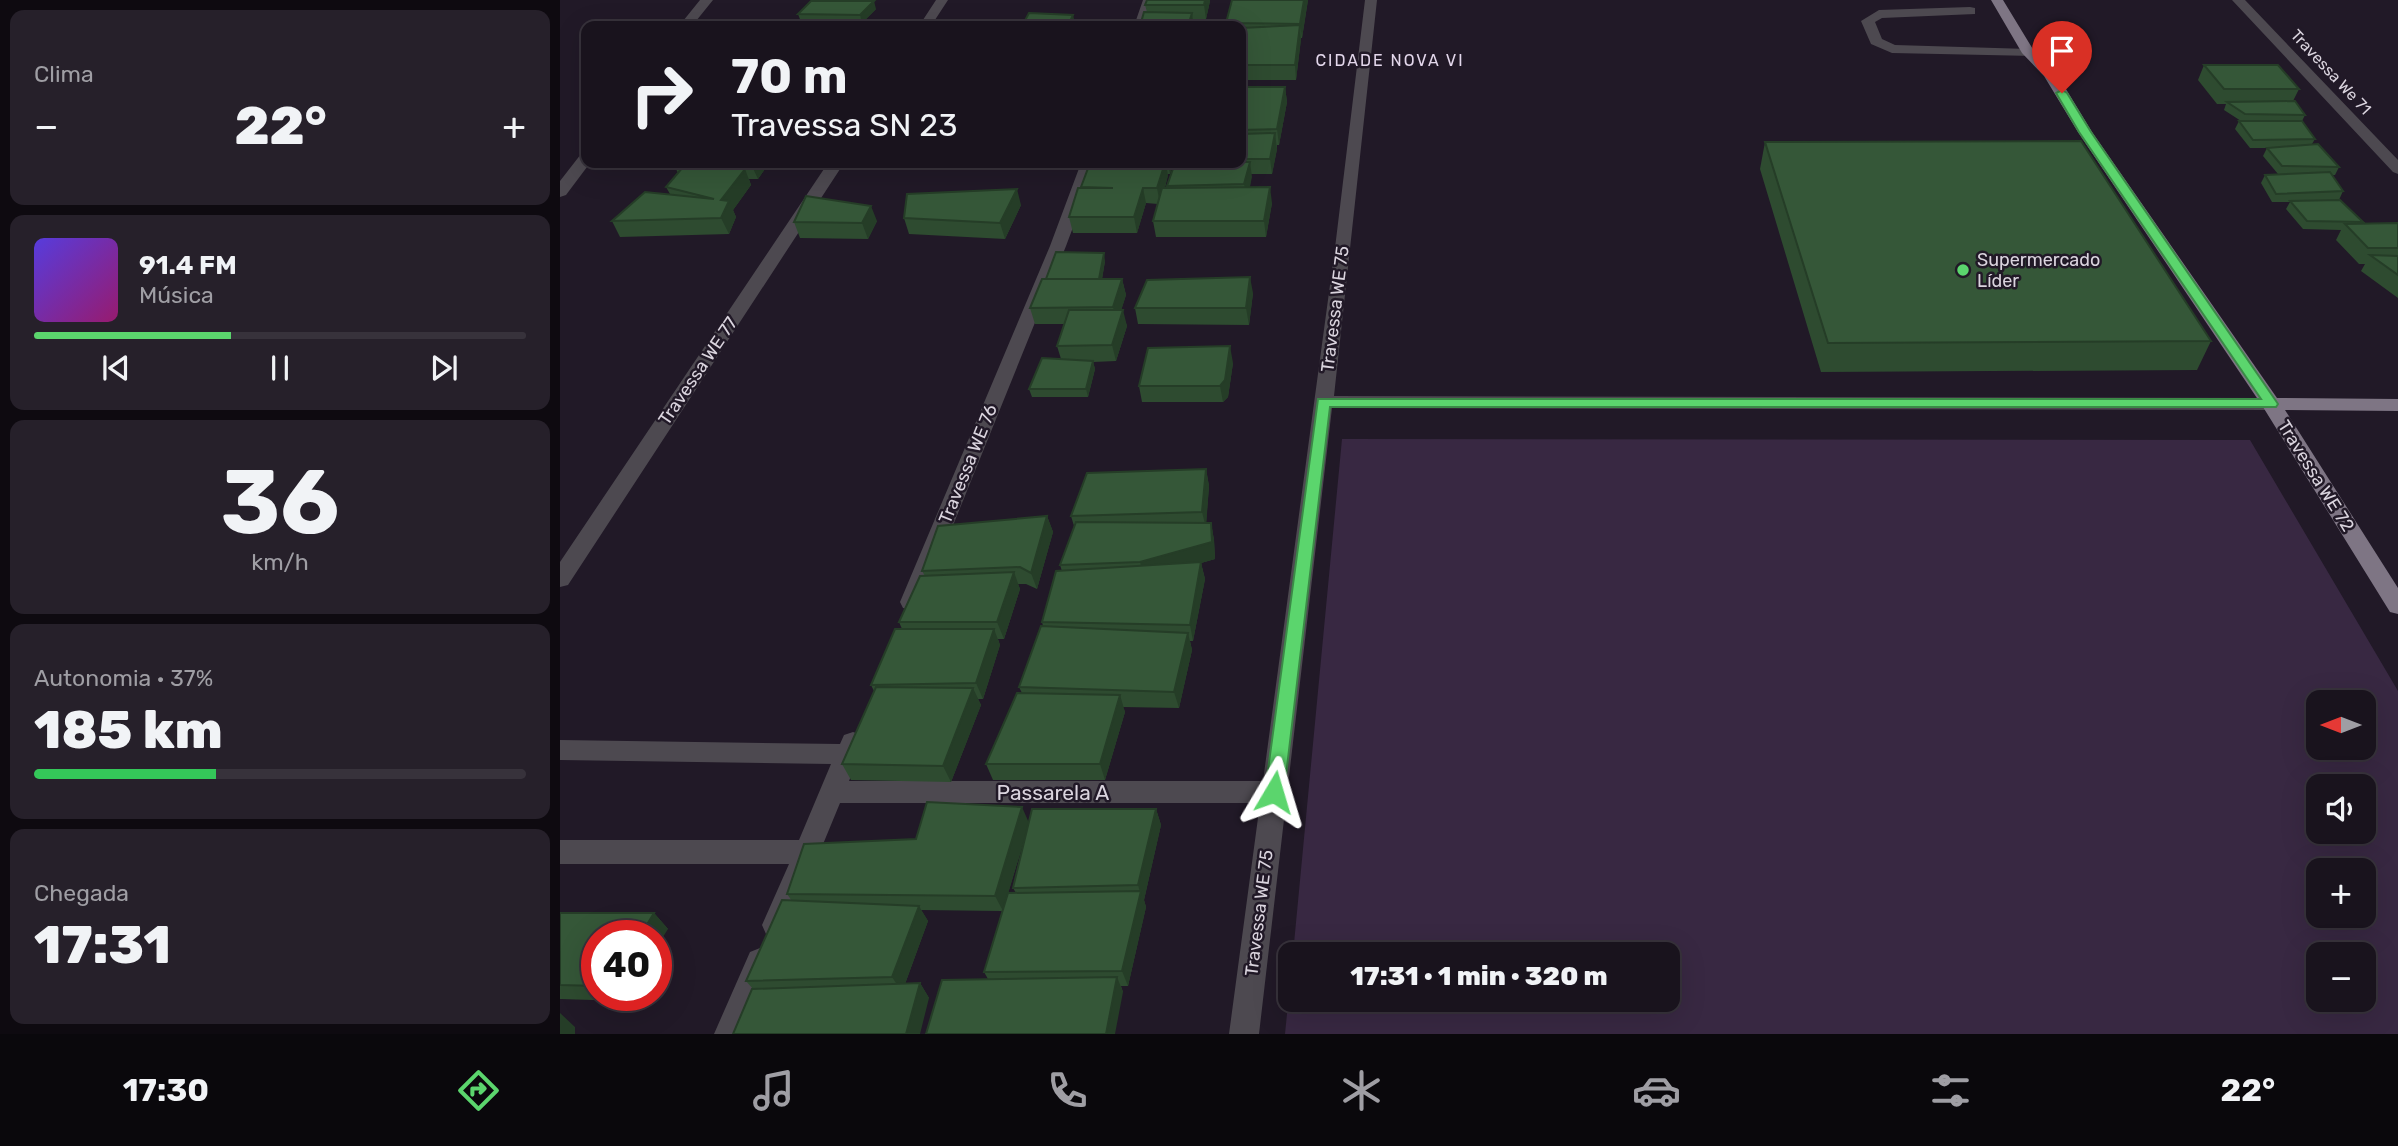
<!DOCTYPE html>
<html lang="pt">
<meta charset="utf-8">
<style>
:root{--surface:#19131d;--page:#26202a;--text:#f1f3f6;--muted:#9f9ea4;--line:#37323b;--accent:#5bd56d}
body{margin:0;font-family:Rubik,sans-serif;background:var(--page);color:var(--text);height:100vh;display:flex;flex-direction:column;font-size:26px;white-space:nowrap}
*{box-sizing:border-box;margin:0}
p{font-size:23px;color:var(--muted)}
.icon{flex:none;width:38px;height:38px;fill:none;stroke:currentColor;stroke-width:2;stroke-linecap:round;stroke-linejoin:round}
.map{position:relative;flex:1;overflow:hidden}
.sheet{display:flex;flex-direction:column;gap:10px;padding:10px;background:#0e0a10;width:560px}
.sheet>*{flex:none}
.banner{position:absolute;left:21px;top:21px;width:665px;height:147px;border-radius:14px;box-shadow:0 7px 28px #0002,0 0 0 2px var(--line);background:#19131d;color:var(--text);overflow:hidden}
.needle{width:46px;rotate:270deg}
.controls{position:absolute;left:1746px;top:690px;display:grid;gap:14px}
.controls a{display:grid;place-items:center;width:70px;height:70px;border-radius:14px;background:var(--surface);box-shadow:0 7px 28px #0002,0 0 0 2px var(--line);font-size:35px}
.speed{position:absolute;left:21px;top:920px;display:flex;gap:14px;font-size:35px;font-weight:700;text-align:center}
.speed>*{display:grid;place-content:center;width:91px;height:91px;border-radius:50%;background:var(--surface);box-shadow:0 7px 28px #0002,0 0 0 2px var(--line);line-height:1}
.speed .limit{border:10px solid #d22;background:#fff;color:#111}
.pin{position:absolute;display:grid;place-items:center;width:60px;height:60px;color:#fff;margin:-72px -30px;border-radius:50% 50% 50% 0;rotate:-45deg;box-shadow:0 0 7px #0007}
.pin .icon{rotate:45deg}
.me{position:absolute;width:77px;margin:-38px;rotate:7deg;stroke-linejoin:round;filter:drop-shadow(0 0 5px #0008)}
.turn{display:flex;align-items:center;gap:24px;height:147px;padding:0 35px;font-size:32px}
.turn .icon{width:91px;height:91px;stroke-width:2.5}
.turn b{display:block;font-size:49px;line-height:60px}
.big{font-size:52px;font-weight:800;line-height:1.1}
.sheet .card{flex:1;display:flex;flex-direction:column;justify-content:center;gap:10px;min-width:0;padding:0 24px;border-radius:14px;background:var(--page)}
.sheet .dial{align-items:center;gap:0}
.dial b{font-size:91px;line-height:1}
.song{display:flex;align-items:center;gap:21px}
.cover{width:84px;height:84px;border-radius:10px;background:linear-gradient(135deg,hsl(250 70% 55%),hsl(320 70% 35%))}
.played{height:7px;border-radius:4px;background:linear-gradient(90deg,var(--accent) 40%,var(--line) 40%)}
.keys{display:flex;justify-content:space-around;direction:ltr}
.heat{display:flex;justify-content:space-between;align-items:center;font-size:38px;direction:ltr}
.charge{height:10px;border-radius:5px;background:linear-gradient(90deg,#34c759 37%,var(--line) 0)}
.trip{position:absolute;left:718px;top:942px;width:402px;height:70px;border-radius:14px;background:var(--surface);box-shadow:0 7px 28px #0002,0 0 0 2px var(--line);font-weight:800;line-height:70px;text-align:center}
.tab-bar{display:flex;height:112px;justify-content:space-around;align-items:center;background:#0a080c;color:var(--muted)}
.tab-bar .icon{width:49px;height:49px}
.tab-bar .on{color:var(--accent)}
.tab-bar b{font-size:32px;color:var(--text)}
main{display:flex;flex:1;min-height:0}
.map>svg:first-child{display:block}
.green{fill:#382842;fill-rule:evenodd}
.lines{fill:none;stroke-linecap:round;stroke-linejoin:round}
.minor{fill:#4d4950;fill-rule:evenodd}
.major{fill:#7e7584;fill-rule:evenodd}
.wall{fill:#2e4b30;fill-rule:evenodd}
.shaded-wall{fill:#253d27}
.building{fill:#355738;stroke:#253d27;stroke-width:2}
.route{fill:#5bd56d;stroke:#3b8a47;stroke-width:2}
.poi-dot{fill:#5bd56d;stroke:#211927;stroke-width:2.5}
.labels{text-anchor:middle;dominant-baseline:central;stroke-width:5;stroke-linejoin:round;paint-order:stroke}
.far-neighbourhood-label{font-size:16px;letter-spacing:2px;fill:#e3d7eb;stroke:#211927}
.far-street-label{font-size:16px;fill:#dad4de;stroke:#211927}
.poi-label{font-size:18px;fill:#dad4de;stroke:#211927;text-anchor:start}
.street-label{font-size:18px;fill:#dad4de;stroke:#211927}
.near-street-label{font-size:21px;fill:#dad4de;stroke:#211927}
</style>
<main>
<section class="sheet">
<div class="card"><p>Clima</p>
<div class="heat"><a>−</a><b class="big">22°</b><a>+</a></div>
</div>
<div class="card">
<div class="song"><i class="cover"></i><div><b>91.4 FM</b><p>Música</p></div></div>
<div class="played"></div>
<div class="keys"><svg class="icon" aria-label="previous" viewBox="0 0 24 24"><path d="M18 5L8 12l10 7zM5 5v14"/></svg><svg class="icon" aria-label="pause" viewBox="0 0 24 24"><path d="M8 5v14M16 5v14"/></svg><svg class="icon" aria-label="next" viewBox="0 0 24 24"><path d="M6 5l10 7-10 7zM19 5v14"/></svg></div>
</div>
<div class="card dial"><b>36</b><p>km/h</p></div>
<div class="card"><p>Autonomia · 37%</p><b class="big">185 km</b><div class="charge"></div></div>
<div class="card"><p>Chegada</p><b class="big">17:31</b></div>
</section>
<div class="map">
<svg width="1838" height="1034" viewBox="0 0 1838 1034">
<rect width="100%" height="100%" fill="#211927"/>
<path class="green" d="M782 439 1690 440 1838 691V1034H725L730 984V999H1108V954H733ZM1759 702H1804V747H1759ZM1759 786H1804V831H1759ZM1759 870H1804V915H1759ZM1759 954H1804V999H1759Z"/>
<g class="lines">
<path class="minor" d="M140 0H153L132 26H119Z
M376 0H388L371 26H359Z
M583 0H595L586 26H574Z
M805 0H817L774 396 1711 398 1718 400 1721 404 1718 408 1711 410 772 408 699 1034H669L700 803H280L226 934 216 938 206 934 202 925 229 864H0V840H239L271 764 0 760V740L280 744 284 735 293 732 302 735 305 742 289 781H703L775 248Z
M1672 0H1685L1838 160V174L1833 172Z
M1410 7 1415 8V14L1322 18 1315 22 1322 39 1335 45 1469 49 1474 50V56L1332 53 1311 44 1301 21 1319 10Z
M26 152V163H30L6 195 0 197V181L21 154Z
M268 163H284L8 585 0 587V562Z
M521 163H537L506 246 362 602 359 608 351 610 343 608 340 602 490 246Z
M200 948 210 952 214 961 184 1034H154L190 952Z"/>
<path class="major" d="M1431 0H1443L1474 51 1495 71 1532 132 1717 398 1838 399V411L1725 410 1838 588V614L1830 612 1703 407 1518 132 1484 76 1462 53Z"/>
</g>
<path class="wall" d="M748 0 742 38H741L736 80H681V26H666V23Z
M650 1 646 19H633L632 26H580L587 12 585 5Z
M316 9 302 23 241 22 238 14Z
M1644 65 1739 89 1733 101 1745 115 1742 121 1755 139 1752 144 1779 167 1775 175H1772L1783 191 1779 200 1753 201 1803 222 1802 224 1838 223V298L1801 271 1805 264H1799L1776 240 1781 230 1743 229 1726 209 1730 202H1712L1701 183 1705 175 1718 174 1703 156 1707 148H1715H1690L1675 129 1679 121H1681L1664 110 1666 104H1657L1638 80Z
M681 87H725L727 102 719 145H717V149L712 174H691L690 187 712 203 706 237H596L593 221 598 204 586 203 577 233H513L509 217 521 188V187L530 165 529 163H613L610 174H608L605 188H608L607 186 681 163Z
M1205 142 1651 341 1637 370 1261 372 1200 169Z
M113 163H209L198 179H189L191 185 173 210 176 217 169 234 60 237 52 221 110 194 106 187 118 173Z
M461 205 445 239 349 234 344 218Z
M317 221 308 239 240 238 234 222Z
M545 261 542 279H562L566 295 561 310 567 326 556 361 533 362 535 369 528 397H472L469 389 501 359 497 346 505 324H475L470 308Z
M693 293 689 325 578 324 575 308Z
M673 363 668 397 663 402H582L579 386Z
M646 469 649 486 646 523H651L654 540 655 559 641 563 645 579 633 641H630L632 650 619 708 563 707 565 712 545 780H433L426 764 462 693 459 687 483 626 482 622 502 571 500 565 514 526 511 516Z
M487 516 493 532 477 589 466 584H458L460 589 444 639H438L440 645 423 699H418L421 705 391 782 291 780 282 764 314 691 311 685 342 629 339 622 365 576 362 571Z
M596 809 601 825 584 900 586 907 568 986H561L563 992 428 979 424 972 442 911 361 910 368 921 345 984 360 983 369 998 193 989 186 981 232 901 227 894 356 839 469 822ZM467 831 453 888 456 893H448Z
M0 913H94L108 929 37 936V996H68L65 1001 0 999Z"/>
<path class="shaded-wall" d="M645 0H650V1L646 19 644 5Z
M744 0H748L742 38 740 24Z
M314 1 316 9 302 23 300 15Z
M632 13 633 21 632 26H628Z
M513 15 515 23 513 26H508Z
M740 25 741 40 736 80 735 65Z
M725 87 727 102 719 145 717 129Z
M715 133 717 149 712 174 710 159Z
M690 162 692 177 687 200 684 184Z
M192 163H209L198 179 191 164Z
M605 163H606L608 176 600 204 597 188Z
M608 163H613L610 174Z
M185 169 191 185 173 210 176 217 169 234 161 218V200Z
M710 187 712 203 706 237 704 221Z
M583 188 586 203 577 233 574 217Z
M457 189 461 205 445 239 440 223Z
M311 206 317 221 308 239 302 223Z
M544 253 545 261 540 291 538 283Z
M690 277 693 293 689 325 686 308Z
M562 279 566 295 557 324 553 307Z
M563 310 567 326 556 361 552 345Z
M670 346 673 363 668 397 663 402 660 386Z
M533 361 535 369 528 397 526 389Z
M646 469 649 486 646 528 642 512Z
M487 516 493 532 477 589 471 573Z
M651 523 654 540 655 559 641 563 645 579 633 641 630 625 584 578 580 562Z
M454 572 460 589 444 639 437 622Z
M434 629 440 645 423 699 416 683Z
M628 633 632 650 619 708 614 692Z
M413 688 421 705 391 782 383 766Z
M560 695 565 712 545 780 540 764Z
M462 807 469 823 443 911 435 896Z
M596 809 601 825 584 900 586 907 568 986 562 971 580 892 578 885Z
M359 906 368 921 342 992 332 977Z
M94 913 108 929 96 948V936H80Z
M557 977 563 992 555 1034H546Z
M360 983 369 998 360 1034H346Z
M59 996H68L65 1001Z
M0 1013 15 1027V1034H0Z"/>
<path class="building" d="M587 0H645L644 5H585Z
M672 0H744L740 24 666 23Z
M251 1H314L300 15 238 14Z
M584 12 632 13 628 26H580Z
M469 13 513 15 508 26H462Z
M740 25 735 65H681V28Z
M1644 65H1718L1739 89H1664Z
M681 87H725L717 129 681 130Z
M1735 101 1745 115 1685 114 1667 102Z
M1679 121H1742L1755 139 1693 140Z
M715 133 710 159H681V134Z
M1521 141 1651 341 1268 343 1205 142Z
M1758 144 1779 167 1722 166 1707 148Z
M681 162H690L684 184 607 186 615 163H681Z
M136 163H192L191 164Z
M530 163H605L597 188H583L574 217H509L518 188H553L521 187Z
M123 167 185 169 161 200 169 201 161 218 52 221 85 192 154 199 106 187Z
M1770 172 1783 191 1716 194 1705 175Z
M710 187 704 221H593L602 188Z
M457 189 440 223 344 218 347 194Z
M246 196 311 206 302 223 234 222Z
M1780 200 1803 222 1747 221 1730 201Z
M1838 223V248H1808L1785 224Z
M496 252 544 253 539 279H486Z
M1810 255 1838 256V275Z
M690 277 686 308H575L587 280Z
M482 279H562L553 307 470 308Z
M509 310H563L552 345 497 346Z
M670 346 665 380 660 386H579L588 348Z
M482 358 533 361 526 389H469Z
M646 469 642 512 511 516 527 473Z
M487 516 471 573 460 567 362 571 378 526Z
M516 522 651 523 652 542 580 562 500 565Z
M641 562 630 625 482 622 496 571Z
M454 572 437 622H339L360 576Z
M481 626 628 633 614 692 459 687Z
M335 629H434L416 683 311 685Z
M316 687 413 688 383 766 282 764Z
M457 693 560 695 540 764H426Z
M367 802 462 807 435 896 227 894 244 844 356 839Z
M472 809H596L578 885 453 888Z
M581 891 562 971 424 972 448 893Z
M222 900 359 906 332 977 186 981Z
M0 913H94L80 936H37V986L0 985Z
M557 977 546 1034H366L382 980Z
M360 983 346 1034H173L192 989Z"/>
<path class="route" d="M1502 90 1507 93 1531 132 1716 401 1718 404 1716 407H770L724 792 721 798 714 800 708 798 705 792 758 399H1701L1519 132 1496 93Z"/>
<circle class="poi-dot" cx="1403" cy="270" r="7"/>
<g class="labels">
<g class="far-neighbourhood-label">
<text x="830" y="60">CIDADE NOVA VI</text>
</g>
<g class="far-street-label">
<text transform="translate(1771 72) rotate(47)">Travessa We 71</text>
</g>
<g class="poi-label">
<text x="1417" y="260">Supermercado<tspan x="1417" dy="21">Líder</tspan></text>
</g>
<g class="street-label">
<text transform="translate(775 309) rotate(-83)">Travessa WE 75</text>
<text transform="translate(138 371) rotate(-56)">Travessa WE 77</text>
<text transform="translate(408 464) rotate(-68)">Travessa WE 76</text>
<text transform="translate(1756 476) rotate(58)">Travessa WE 72</text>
<text transform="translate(699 913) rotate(-83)">Travessa WE 75</text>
</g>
<g class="near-street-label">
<text x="493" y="792">Passarela A</text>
</g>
</g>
</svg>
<div class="controls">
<a><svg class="needle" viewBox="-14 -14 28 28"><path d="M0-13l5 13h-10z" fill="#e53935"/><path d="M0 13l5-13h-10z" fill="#9f9ea4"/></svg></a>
<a><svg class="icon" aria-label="sound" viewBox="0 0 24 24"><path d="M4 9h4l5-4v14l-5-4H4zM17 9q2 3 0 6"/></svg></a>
<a>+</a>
<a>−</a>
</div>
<div class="speed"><div class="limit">40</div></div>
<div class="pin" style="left:1502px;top:93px;background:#d93025"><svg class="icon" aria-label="arrive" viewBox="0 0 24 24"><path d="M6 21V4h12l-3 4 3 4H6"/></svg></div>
<svg class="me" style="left:714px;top:792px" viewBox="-20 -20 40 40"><path d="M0-17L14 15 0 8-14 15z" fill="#5bd56d" stroke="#fff" stroke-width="4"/></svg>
<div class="trip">17:31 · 1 min · 320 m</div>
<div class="banner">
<div class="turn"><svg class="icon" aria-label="right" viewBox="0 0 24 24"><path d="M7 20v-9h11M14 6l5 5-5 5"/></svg><div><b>70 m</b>Travessa SN 23</div></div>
</div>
</div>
</main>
<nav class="tab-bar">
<b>17:30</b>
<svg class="icon on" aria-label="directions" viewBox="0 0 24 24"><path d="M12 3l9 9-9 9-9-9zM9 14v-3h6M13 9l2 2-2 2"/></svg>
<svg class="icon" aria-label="music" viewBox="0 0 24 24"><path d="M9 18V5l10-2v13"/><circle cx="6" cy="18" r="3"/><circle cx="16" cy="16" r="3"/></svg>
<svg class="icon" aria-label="phone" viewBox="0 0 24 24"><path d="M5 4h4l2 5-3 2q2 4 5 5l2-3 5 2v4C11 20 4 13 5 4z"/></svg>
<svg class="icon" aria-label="climate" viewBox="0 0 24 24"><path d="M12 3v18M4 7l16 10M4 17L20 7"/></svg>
<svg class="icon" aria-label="car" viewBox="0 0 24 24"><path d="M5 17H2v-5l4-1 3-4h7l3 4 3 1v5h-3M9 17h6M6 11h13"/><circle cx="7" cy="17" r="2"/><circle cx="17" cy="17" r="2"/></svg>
<svg class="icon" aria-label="filters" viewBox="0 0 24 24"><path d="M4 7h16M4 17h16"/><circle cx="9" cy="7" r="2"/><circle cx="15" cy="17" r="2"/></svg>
<b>22°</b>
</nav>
